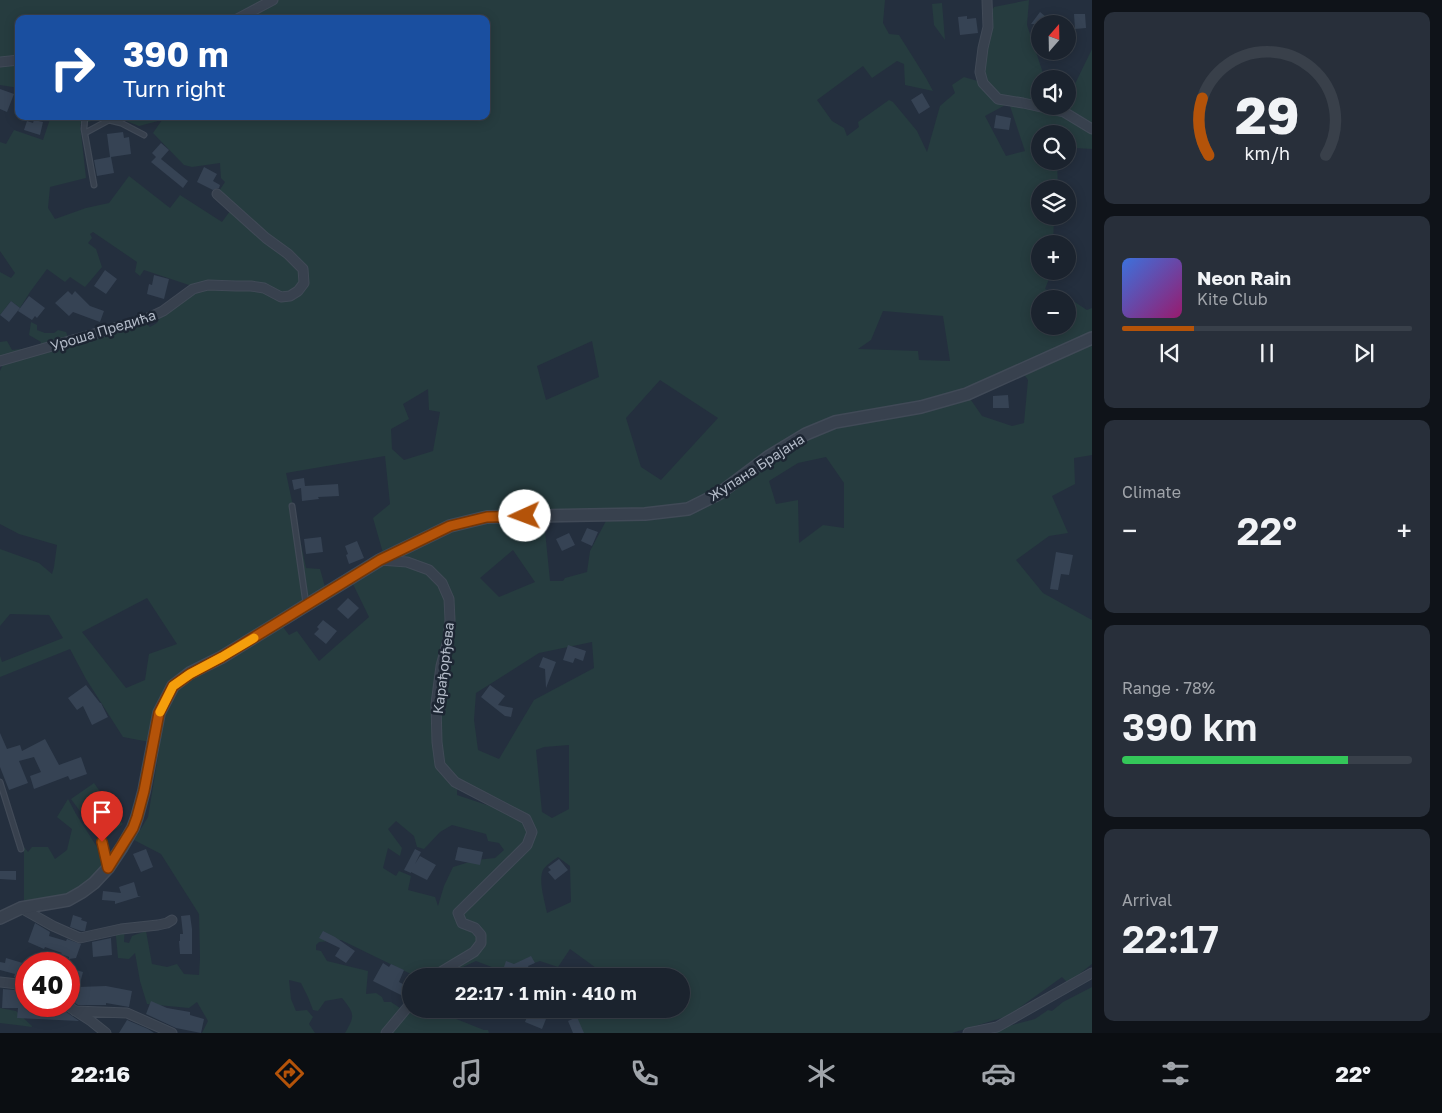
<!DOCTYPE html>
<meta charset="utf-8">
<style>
:root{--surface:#1b232e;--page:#282f3a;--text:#f1f3f6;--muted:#a0a4aa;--line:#39404a;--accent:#b45309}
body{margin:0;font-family:"Golos Text",sans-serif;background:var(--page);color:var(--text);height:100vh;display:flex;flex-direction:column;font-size:19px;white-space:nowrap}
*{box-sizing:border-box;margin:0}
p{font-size:16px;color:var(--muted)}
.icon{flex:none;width:28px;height:28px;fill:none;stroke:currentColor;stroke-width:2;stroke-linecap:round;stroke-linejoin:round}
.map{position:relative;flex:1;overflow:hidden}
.details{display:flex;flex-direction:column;gap:12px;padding:12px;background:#0f1319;width:350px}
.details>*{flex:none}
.hud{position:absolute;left:15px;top:15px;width:475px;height:105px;border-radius:10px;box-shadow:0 2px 12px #0003,0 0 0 1px var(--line);background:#1a4fa0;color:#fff;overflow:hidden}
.needle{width:32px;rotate:20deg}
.buttons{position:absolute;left:1031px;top:15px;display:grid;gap:10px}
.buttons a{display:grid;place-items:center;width:45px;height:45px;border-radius:50%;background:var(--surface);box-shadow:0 2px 12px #0003,0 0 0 1px var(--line);font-size:25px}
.speed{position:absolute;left:15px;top:952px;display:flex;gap:10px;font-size:25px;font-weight:700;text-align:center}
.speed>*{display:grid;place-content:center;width:65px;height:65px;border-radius:50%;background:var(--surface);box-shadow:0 2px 12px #0003,0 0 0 1px var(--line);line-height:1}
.speed .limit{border:8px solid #d22;background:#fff;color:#111}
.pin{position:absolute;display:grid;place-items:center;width:42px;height:42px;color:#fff;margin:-51px -21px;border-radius:50% 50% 50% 0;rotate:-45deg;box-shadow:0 0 5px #0007}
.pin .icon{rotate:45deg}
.me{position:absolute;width:55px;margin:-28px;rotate:268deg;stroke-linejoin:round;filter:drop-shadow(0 0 4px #0008)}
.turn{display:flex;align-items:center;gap:18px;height:105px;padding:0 25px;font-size:22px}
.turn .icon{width:65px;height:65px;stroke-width:2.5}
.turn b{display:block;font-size:35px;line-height:42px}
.big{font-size:38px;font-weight:600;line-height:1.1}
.details .tile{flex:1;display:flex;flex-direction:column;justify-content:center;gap:8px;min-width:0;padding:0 18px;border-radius:10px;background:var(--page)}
.details .dial{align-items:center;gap:0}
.dial svg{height:130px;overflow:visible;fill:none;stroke:var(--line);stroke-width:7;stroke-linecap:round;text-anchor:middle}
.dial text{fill:var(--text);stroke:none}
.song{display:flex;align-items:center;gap:15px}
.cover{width:60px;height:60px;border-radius:8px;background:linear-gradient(135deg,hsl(220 70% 55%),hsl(320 70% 35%))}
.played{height:5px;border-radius:2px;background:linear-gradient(90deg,var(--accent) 25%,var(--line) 25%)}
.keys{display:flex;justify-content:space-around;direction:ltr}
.heat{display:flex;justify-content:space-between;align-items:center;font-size:28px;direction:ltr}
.charge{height:8px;border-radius:4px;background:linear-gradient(90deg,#34c759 78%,var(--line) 0)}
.trip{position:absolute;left:402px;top:968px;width:288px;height:50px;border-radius:25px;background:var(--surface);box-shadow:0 2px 12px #0003,0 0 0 1px var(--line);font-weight:600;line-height:50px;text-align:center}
.dock{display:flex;height:80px;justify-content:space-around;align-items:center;background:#0b0e12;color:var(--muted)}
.dock .icon{width:35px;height:35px}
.dock .active{color:var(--accent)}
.dock b{font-size:22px;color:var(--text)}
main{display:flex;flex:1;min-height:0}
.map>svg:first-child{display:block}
.green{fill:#263c3f;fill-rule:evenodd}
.building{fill:#364354}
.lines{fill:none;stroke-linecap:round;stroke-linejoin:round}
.service-casing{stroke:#414a57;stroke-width:7}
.minor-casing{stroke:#414a57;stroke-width:11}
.tertiary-casing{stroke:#414a57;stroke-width:14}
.service{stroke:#38414e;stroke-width:4.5}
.minor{stroke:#38414e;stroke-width:9}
.tertiary{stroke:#38414e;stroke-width:11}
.route-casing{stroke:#753606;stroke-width:12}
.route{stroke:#b45309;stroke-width:9}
.slow{stroke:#f59e0b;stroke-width:9}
.labels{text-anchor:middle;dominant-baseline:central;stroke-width:5;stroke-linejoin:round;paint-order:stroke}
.street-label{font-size:14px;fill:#b4bcc9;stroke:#1d2633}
</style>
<main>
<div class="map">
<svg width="1092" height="1033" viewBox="0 0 1092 1033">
<rect width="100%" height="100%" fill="#242f3e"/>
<path class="green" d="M0 0H885L883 23 889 34 899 35 926 78 933 91 905 85 904 64 897 61 872 78 863 66 817 100 832 121 844 128 847 136 859 127 858 122 889 100 893 102 917 131 927 152 940 106 955 93 952 85 964 77 981 82 984 25 994 7 1029 0 1027 25 1045 79H1040V106H1068V89L1073 88 1092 49V149L1075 148 1068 153V134H1040V161H1057L1058 189H1040V216H1053L1054 219 1053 244H1040V271H1052L1045 289 1067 297 1087 310 1092 308V332L964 390 982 416 1012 426 1024 423 1028 380 1024 374 1092 343V455L1074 458 1075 484 1052 496 1068 533 1049 536 1016 560 1043 593 1092 620V964L1068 983 1062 977 1008 1016 952 1033H579L576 1010 580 1009H681V976H604L603 973 570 949 558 967 540 961 514 970 515 976 476 961 443 976H415L341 940 319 942 316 945V950L321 951 327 961 368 971 366 994 376 993 382 997 384 1002H391L409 1014 414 1009H436V1011L484 1030H488L489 1033H345C355 1016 355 1014 342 998L325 1001 318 1011 313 1010 308 997 301 983 289 980 291 999 296 1011 307 1010 313 1017 309 1024 315 1033H202L208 1021 197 1002 189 1008 147 1004 140 981 135 953 129 959 118 958 115 926H125L124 942 129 943 132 936 146 931 152 964 167 967 177 964 184 974 199 975 200 958 199 914 161 854 134 840 148 817 160 744 123 737 86 679 70 649 0 677V656L2 662 63 638 49 615 10 614 0 626V549L39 563 52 574 54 567 57 545 19 534 0 524V371L3 364 0 357V342L7 341 12 350 30 348 39 352 41 342 29 335 31 322 37 325V330L45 333H54L58 330 66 332 71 345 105 333 110 336 144 322 150 327 157 323 160 315 192 286 144 270 140 276 135 272 137 262 93 232 90 234 92 238 88 243 96 249 102 267 85 287 70 277 65 282 47 269 30 292 20 308 11 301 0 315V272L11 278 15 273 0 251V142L6 144 14 130 43 140 51 116H112L80 124 86 178 50 187 48 208 55 219 86 208 109 203 129 176 170 208 180 195 222 222 230 211 219 191 225 182 221 178 220 163 192 167 184 165 153 133 162 120 139 126 114 116H486V19H19V88L0 85ZM1009 103 1025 151 1006 156 985 116ZM1040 299H1068V326H1040ZM883 311 943 316 950 361 919 360 918 351 858 349 871 340ZM592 341 599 377 546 400 537 366ZM660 380 718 418 661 480 641 467 626 418ZM428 389 429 410 440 412 433 451 404 460 392 449 391 429 409 419 403 404ZM385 456 390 504 373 518 383 553 352 582 369 617 319 661 297 631 289 635 283 627 325 587 320 569 306 568 286 473ZM826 457 844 483V528L823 525 799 543 798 500 776 504 769 481 798 463ZM544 521H606L590 551 587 572 565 578 563 581H550ZM513 550 535 582 499 597 480 578ZM147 598 177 644 149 654 145 680 126 688 82 632ZM592 642 594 668 534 700 499 759 478 750 474 720 476 693 539 653ZM569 745V809L552 818 542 812 536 750 544 747ZM457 778 503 801 517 815 457 795ZM396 821 414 836 417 847 424 849 440 832 452 825 486 834 488 841 499 843 504 850 495 858 476 860 453 867 444 886 438 906 435 897 408 890 411 876 399 871 396 876 383 868 388 848 400 856 402 848 388 829ZM558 857 570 866 571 902 547 913C545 902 538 881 543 870 546 865 554 860 558 857Z
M942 3 945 40 934 25 932 4Z
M94 783 123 824 101 840 71 799Z
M68 799 76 814 97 847 103 868 87 886 67 897 24 904V847L28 852 32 847H48L55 859 67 850 72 829 57 817Z
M1092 987V1033H983L1035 1019 1048 1010 1052 1011 1063 1002Z
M0 1008 16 1011 33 1027 0 1023Z"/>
<path class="building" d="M1040 12 1055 24H1031Z
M1074 14H1085L1086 28 1075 29Z
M967 16V19L976 18 978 33 960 35 958 17Z
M0 89 14 94 7 112 0 109Z
M922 93 930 107 919 114 911 100Z
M996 115 1011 118 1009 130 994 128Z
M34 120 43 122 40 135 24 130 27 121 33 123Z
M123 132 124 138 129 137 131 154 111 157 114 173 97 176 94 160 110 157 107 134Z
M161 143 169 150 161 159 188 181 183 188 151 162 156 157 152 153Z
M204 167 217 174 213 181 220 185 219 188 213 190 197 182Z
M105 270 117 279 106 294 94 286Z
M154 275 169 279 164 299 147 294 149 284 152 285Z
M68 291 72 295 75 291 90 306 104 311 100 322 73 312 69 316 55 303Z
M29 296 45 308 37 318 35 316 32 320 18 311Z
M11 301 20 308 9 322 0 315Z
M1008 395 1009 408H993V396Z
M304 478 305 486 338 484 339 496 318 497 319 499 302 501 301 488 294 490 292 480Z
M587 528 598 532 592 546 581 541Z
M569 533 575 545 562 551 556 539Z
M321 537 323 552 306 554 304 539Z
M357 541 364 558 349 564 346 555 348 554 345 546Z
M1056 552 1073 555 1069 575 1061 574 1058 590 1050 589Z
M348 598 359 608 348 619 337 609Z
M323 620 337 631 326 644 314 634 319 629 317 627Z
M568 645 586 651 583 661 575 658 573 663 563 660Z
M543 657 556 662 546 688 545 669 539 667Z
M86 685 100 703H101L108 717 92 725 83 706 77 710 68 698Z
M490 685 505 696 498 705 513 708 511 717 505 716 481 697Z
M0 733 7 749 20 745 22 751 45 739 59 765 81 757 87 774 70 780 68 776 34 789 30 776 41 772 34 757 19 761 28 783 9 790 0 767Z
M458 847 483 852 480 865 455 860Z
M146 849 153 867 141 872 133 854Z
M415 849 421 852 415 864 420 856 436 865 427 880 411 872V873L404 870Z
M559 859 568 870 555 880 548 872 551 870 548 867Z
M0 871H16V880L0 879Z
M134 882 138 896H141L115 904V901L102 900 103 891 121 893 119 887Z
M73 915 82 918 81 920 87 922 85 931H81L70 927Z
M190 915 192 929V954H180L179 941H180V934H183L181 916Z
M35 923 50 932 49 936 66 941 67 939 81 944 76 958 69 959V957L61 954 62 953 45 947 44 949 28 942Z
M323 931 335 937 355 951 346 963 335 956 340 948 319 938Z
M111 938 112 955 93 957 92 942Z
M531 956 535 963 528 966 533 976H501L506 961 514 964Z
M6 958 26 964V979L14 977 15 974 0 970V962L5 963Z
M383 963 389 967 391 964 404 970 399 982 411 988 408 998H407L373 981Z
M69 968 83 972 79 987 106 986 132 991 129 1007 106 1003V1005H78L75 1003V987H77L69 985Z
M3 989 26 991V1006H51V1011H65L79 1021 17 1018 18 1008H2Z
M151 1001 167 1008 190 1012V1015L204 1019 201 1033 176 1028 146 1014Z
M529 1012 546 1019 542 1029 525 1022Z
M577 1017 584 1033H573L568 1021Z
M127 1020 148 1029 154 1033H119Z"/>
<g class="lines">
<g class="service-casing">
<path id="service" d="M85 116 84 129 94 185
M85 133 109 120 121 123 144 135
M292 506 306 604
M0 782 21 849
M102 842 107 865"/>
</g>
<g class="minor-casing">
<path id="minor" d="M987 0 988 27 983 48 980 72 983 83 998 99 1023 103 1064 112 1092 129
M237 19 273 0
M0 62 19 60
M0 361 146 319 163 311 193 289 208 285 236 286H251L264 288 281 297 290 296 298 291 304 283 303 269 288 254 266 238 217 194
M380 560 407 562 429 570 442 583 449 599 450 620 448 640 441 666 436 704 437 742 440 765 455 782 526 819 532 832 527 845 458 913 462 923 475 928 481 935V943L474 952 434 976
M21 908 53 926 80 938 121 929 158 925 167 923 172 920
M0 982 26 985
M68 1006 91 1021 106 1033
M75 1011 127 1013 172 1033
M386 1033 411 1003
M968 1033 997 1027 1092 973"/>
</g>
<g class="tertiary-casing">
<path id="tertiary" d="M0 918 21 908 68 900 82 892 94 883 108 868 122 847 133 828 137 817 144 791 159 713 173 686 190 673 222 657 380 560 450 526 487 517 645 514 688 509 720 493 768 457 806 434 835 422 921 407 967 394 1092 338"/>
</g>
<use href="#service" class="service"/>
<use href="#minor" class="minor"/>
<use href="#tertiary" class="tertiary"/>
</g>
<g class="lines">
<g class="route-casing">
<path id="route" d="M102 842 108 868 133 828 137 817 144 791 159 713 173 686 190 674 222 657 380 560 450 526 487 517 525 516"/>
</g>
<use href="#route" class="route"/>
<path class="slow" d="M160 712 173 686 190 674 222 657 254 638"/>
</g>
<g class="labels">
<g class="street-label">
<text transform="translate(103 330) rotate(-17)">Уроша Предића</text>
<text transform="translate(756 467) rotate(-33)">Жупана Брајана</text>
<text transform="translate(443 668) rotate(-83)">Карађорђева</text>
</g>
</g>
</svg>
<div class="buttons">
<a><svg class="needle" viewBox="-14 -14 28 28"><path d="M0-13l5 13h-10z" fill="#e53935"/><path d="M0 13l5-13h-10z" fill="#a0a4aa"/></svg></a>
<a><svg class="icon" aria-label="sound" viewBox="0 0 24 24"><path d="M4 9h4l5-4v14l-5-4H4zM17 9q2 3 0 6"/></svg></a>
<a><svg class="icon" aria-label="search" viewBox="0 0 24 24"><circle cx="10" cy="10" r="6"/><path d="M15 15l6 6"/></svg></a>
<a><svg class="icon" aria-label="layers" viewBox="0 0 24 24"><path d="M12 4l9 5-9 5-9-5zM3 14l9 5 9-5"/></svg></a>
<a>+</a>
<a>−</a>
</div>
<div class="speed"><div class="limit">40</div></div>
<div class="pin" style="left:102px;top:842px;background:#d93025"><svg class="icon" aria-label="arrive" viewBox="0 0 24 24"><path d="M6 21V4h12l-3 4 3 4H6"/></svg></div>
<svg class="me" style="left:525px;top:516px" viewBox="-20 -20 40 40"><circle r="19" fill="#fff"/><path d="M0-13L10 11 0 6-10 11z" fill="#b45309"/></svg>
<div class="trip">22:17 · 1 min · 410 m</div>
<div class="hud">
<div class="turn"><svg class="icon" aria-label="right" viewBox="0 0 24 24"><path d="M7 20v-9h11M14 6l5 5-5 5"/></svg><div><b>390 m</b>Turn right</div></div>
</div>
</div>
<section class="details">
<div class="tile dial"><svg viewBox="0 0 100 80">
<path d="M14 69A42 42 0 1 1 86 69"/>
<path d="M14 69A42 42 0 0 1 10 34" stroke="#b45309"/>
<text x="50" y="56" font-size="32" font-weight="700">29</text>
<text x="50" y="72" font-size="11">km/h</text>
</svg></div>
<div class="tile">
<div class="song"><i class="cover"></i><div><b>Neon Rain</b><p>Kite Club</p></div></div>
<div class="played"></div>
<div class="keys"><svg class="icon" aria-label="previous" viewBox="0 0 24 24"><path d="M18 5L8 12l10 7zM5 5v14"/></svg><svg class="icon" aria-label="pause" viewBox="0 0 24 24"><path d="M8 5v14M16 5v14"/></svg><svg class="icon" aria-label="next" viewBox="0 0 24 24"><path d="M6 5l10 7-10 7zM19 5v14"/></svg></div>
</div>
<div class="tile"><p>Climate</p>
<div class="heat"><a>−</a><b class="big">22°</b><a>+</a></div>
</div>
<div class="tile"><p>Range · 78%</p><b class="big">390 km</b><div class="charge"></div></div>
<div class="tile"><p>Arrival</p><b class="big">22:17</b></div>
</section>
</main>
<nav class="dock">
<b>22:16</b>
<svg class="icon active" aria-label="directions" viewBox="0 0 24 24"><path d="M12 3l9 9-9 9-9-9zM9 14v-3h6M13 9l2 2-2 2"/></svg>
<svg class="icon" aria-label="music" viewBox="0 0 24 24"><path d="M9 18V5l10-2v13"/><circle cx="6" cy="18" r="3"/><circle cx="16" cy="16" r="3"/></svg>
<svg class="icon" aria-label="phone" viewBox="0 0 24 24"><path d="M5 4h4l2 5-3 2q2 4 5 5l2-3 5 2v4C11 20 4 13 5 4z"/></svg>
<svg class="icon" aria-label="climate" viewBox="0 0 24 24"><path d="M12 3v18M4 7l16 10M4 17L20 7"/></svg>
<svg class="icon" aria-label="car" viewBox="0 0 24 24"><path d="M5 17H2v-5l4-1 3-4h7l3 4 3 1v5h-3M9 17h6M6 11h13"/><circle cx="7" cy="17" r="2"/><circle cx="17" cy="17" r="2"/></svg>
<svg class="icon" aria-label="filters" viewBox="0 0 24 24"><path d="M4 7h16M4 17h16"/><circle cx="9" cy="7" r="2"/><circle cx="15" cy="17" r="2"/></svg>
<b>22°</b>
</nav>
